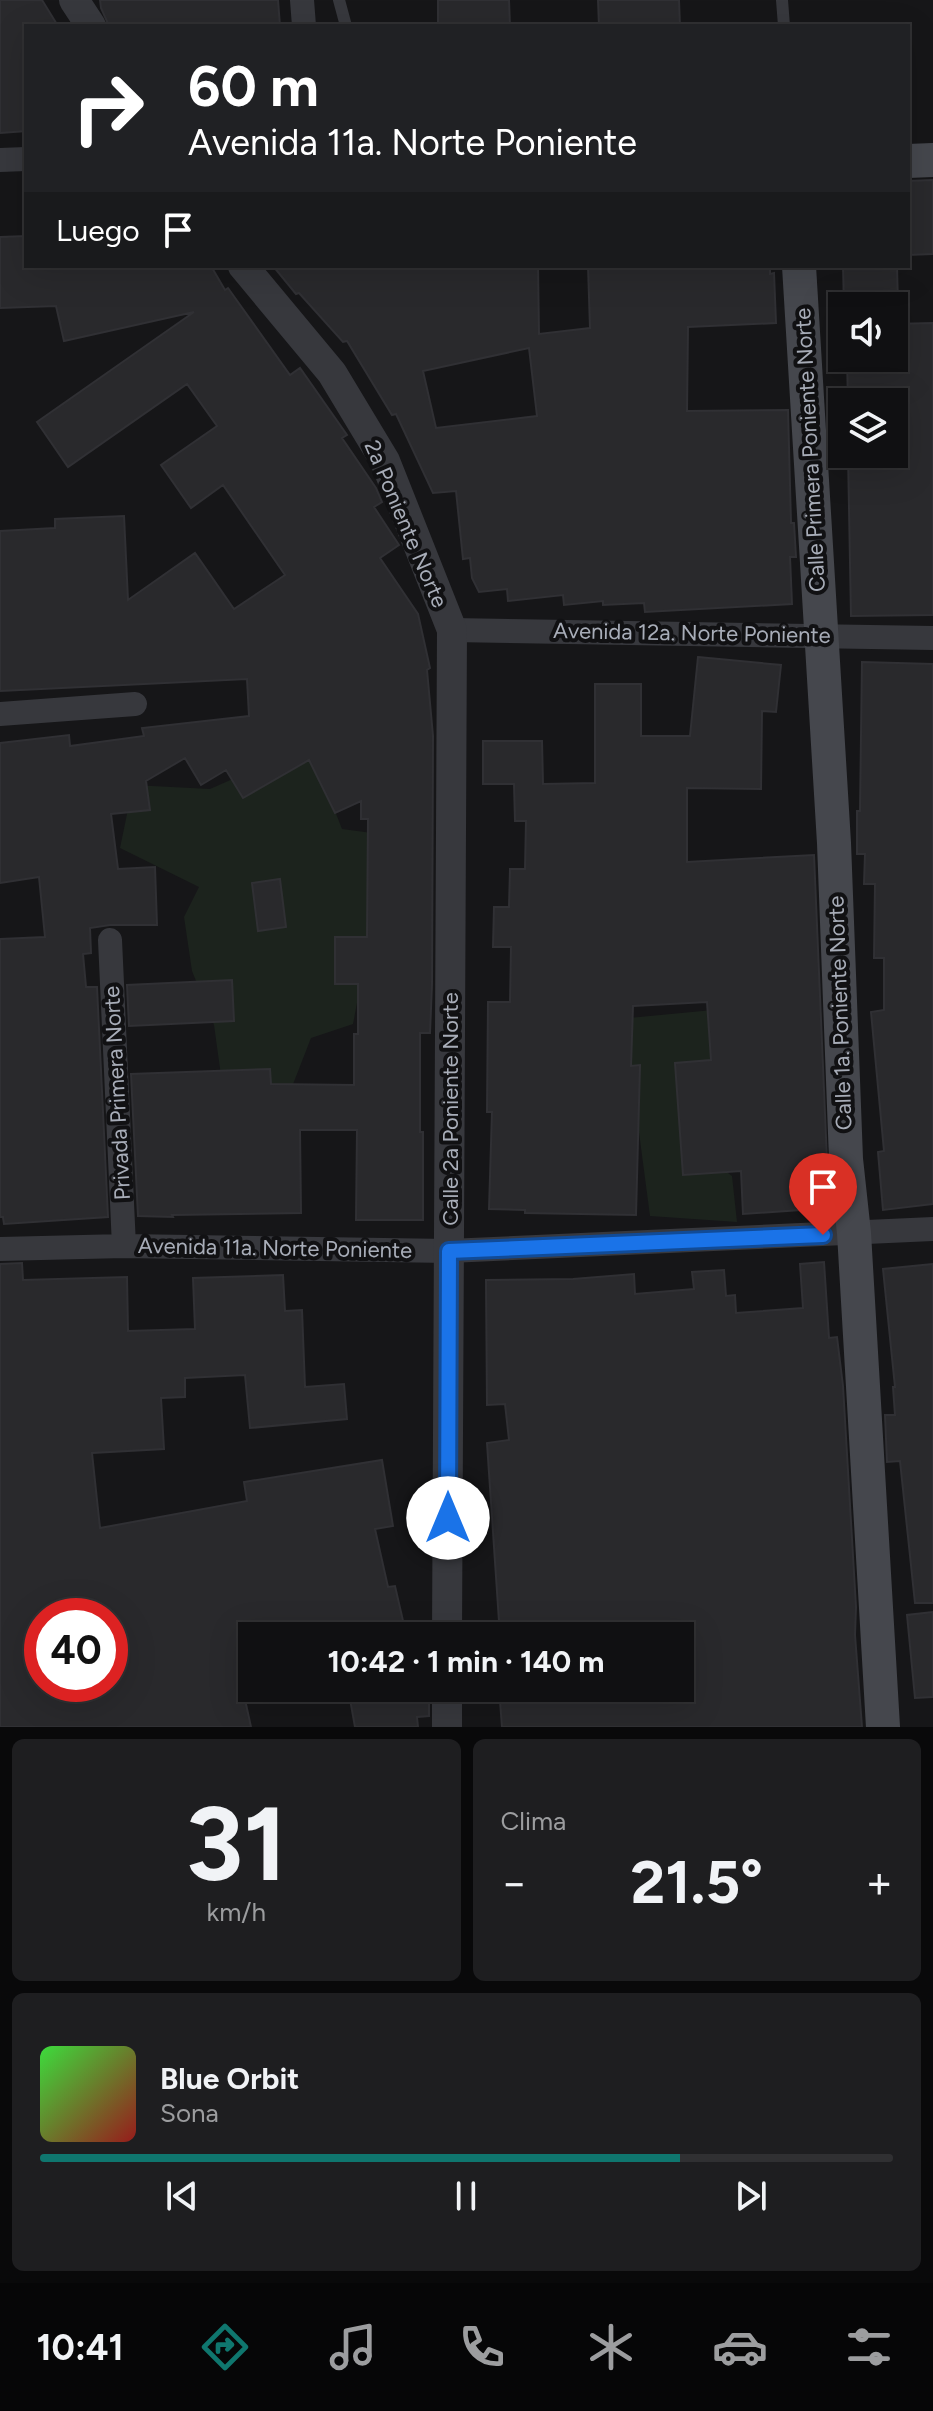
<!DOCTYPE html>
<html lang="es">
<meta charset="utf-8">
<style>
:root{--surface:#101012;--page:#1e1e20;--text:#f1f3f6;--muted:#9c9d9f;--line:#303032;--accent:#0f766e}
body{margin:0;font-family:Figtree,sans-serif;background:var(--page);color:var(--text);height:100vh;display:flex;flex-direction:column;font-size:30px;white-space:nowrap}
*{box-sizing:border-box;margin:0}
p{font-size:26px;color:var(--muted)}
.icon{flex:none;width:44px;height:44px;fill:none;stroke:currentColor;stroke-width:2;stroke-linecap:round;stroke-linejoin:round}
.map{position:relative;height:1727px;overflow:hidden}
.sheet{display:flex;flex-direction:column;gap:12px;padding:12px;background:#09090a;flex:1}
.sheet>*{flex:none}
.banner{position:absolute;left:24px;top:24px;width:886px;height:244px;border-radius:0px;box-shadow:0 8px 32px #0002,0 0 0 2px var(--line);background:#202124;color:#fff;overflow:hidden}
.fabs{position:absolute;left:828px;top:292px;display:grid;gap:16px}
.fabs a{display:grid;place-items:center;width:80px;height:80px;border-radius:0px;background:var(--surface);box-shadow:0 8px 32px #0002,0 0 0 2px var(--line);font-size:40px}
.speed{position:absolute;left:24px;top:1598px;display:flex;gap:16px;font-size:40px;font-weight:700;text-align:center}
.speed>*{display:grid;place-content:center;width:104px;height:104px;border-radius:50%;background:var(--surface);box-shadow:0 8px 32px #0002,0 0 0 2px var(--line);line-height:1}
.speed .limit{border:12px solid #d22;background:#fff;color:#111}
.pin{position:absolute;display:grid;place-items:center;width:68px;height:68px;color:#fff;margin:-82px -34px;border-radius:50% 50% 50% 0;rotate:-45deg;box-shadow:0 0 8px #0007}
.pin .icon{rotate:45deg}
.me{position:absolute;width:88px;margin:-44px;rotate:0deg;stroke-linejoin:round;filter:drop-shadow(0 0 6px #0008)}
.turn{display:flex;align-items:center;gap:28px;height:168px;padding:0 32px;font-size:36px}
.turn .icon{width:104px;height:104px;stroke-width:2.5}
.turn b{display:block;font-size:56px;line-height:68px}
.then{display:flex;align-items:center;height:76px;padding:0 32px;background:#0003;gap:16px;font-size:30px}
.big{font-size:60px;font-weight:700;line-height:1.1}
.sheet .card{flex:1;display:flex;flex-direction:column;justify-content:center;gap:12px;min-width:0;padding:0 28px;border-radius:12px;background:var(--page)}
.sheet .dial{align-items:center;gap:0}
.dial b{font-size:104px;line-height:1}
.song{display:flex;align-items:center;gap:24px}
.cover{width:96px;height:96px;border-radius:12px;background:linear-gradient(135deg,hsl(120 70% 55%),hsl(0 70% 35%))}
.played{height:8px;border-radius:4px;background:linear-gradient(90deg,var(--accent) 75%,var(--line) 75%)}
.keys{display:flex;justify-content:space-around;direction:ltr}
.heat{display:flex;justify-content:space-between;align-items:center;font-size:44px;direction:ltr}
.sheet .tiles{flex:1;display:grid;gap:12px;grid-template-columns:1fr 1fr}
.card:last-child{grid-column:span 2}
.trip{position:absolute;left:238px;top:1622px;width:456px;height:80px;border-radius:0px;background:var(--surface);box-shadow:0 8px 32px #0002,0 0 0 2px var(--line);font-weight:700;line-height:80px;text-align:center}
.tab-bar{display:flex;height:128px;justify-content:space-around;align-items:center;background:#060607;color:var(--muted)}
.tab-bar .icon{width:56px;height:56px}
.tab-bar .on{color:var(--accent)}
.tab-bar b{font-size:36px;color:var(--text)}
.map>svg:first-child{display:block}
.green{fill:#1c231d}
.building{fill:#29292c;stroke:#303034;stroke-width:2;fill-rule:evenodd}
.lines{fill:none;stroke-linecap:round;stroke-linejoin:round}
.service{stroke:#37383d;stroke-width:12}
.minor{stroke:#37383d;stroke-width:24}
.tertiary{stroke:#37383d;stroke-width:30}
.secondary{stroke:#45474d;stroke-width:34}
.route-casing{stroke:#114b97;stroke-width:20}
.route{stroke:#1a73e8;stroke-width:14}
.labels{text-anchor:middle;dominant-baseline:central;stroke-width:8;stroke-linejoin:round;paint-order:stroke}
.street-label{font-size:22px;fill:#a8adb8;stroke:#111113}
</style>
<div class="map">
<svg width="933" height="1727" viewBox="0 0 933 1727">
<rect width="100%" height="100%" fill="#161618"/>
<path class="green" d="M317 742 326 788 342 829 372 833 367 879 424 909 360 987 353 1024 311 1038 290 1092 222 1083 214 1025 192 971 184 917 199 887 120 848 133 785 210 789Z
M713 1010 711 1090 684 1140 732 1176 737 1222 650 1216 638 1125 627 1080 629 1018Z"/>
<path class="building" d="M0 0H42L58 26H26V131L0 133Z
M100 0H278L280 26H218L217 24 191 26H109L101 8Z
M438 0H509L510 26H438Z
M598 0H679L680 26H599Z
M933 180V254L908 255V181Z
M26 236V266H211L225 290 228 288 290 375 300 368 347 435 342 438 376 488 382 502 374 507 399 545 380 558 418 614 430 668 427 670 433 736 432 984 430 1033H420V1132H423V1220H356L357 1130H300L301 1213 172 1215 173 1217 138 1216 131 1074 270 1069 271 1084 354 1085V1034H358V984H335V937H367L368 819H361V801L335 813 309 760 243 798 226 770 201 785 185 758 146 781 150 810 111 814 118 869 155 867 157 925H110L90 928 91 953 83 954 86 987H97L108 1217 4 1224 3 1217H0V939L45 937 39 877 0 883V743L69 735 70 746 144 736 142 728 249 716 247 679 0 691V531L55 528V519L124 516 128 600 195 553 234 609 285 575 223 485 191 508 161 465 217 426 187 384 68 467 37 422 194 312 64 341 56 306 0 308V237Z
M273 266H538L539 334 590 328 588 266H770V274L774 273 776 323 688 327 687 411 788 410 791 523H794L796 557H790L792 604 645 612 644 603 603 605V601L564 605 563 595 508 601 507 589 479 592 472 578 470 558 463 559 456 491 433 493 396 414 392 415 347 341 343 342 299 293 296 294ZM529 348 537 416 436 428 423 371Z
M843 266H897L898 306H844Z
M933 323V615L851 616 848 454H894V402H848L847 358H894V324Z
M698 657 781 665 776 712 762 711 761 789 687 788V862L814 855 829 1208 743 1214 741 1171 683 1175 675 1063 711 1060 707 1002 633 1006 631 1066 640 1065 636 1215 525 1213V1210L489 1209 492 1112H487L488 1002H510L511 947H493L494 907H509L510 869H525L526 821H515L514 784H483V741H542L543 784 595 783V684H641V736H690Z
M862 662 933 664V1204L883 1210 878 1152 884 1151 871 1012 884 1010V958H874L875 884H864L865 854H857V811H860Z
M280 879 286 927 258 931 252 883Z
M232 980 234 1021 129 1026 127 985Z
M824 1262 829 1338 837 1337 843 1386 856 1607 855 1635 862 1727H502L499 1688H680V1636H500L487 1443 509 1440 505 1404 487 1405 486 1280 573 1279 634 1274 635 1294 694 1289 692 1272 724 1270 726 1296 735 1295 736 1313 803 1308 800 1264Z
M22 1263 23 1280 127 1277 128 1331 195 1329 193 1278 283 1275 285 1311 302 1310 305 1387 344 1384 347 1419 250 1428 245 1375 185 1378V1397L161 1398 164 1449 92 1453 100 1528 247 1501 244 1482 382 1460 393 1526 375 1529 388 1587 395 1586 404 1625 356 1636H252V1659L237 1663 251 1727H0V1264ZM42 1616H113L120 1658 110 1661V1684H42Z
M933 1264V1603H915L900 1461 887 1462 885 1415H895L893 1387H895L883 1269Z
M933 1612V1697L915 1698 907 1615Z
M348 1688H429V1716L417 1717 418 1727H355Z"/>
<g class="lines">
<path class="service" d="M339 0 346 26
M782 0 784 26"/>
<path class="minor" d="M302 0 304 26
M0 160 26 159
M452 630 933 638
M0 714 135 704
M110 940 124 1246
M0 1249 124 1246 449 1251 933 1229"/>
<path class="tertiary" d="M74 0 91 26
M243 266 332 373 385 461 452 630 447 1636
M447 1727V1688"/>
<path class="secondary" d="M908 161 933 160
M799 266 834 843 846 1159 854 1233 883 1727"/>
</g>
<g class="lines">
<g class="route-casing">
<path id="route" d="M448 1518 449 1251 823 1235"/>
</g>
<use href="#route" class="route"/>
</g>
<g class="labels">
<g class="street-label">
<text transform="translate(810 450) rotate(-93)">Calle Primera Poniente Norte</text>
<text transform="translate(406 524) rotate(67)">2a Poniente Norte</text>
<text transform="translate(692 633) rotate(1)">Avenida 12a. Norte Poniente</text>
<text transform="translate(840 1013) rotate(-92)">Calle 1a. Poniente Norte</text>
<text transform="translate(117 1093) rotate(-93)">Privada Primera Norte</text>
<text transform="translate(450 1109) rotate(-90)">Calle 2a Poniente Norte</text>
<text transform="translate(275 1248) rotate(1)">Avenida 11a. Norte Poniente</text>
</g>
</g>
</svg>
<div class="fabs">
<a><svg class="icon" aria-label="sound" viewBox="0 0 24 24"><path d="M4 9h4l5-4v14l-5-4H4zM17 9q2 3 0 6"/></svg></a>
<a><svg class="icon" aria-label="layers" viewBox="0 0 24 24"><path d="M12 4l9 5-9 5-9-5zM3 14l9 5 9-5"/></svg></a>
</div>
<div class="speed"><div class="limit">40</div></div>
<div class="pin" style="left:823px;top:1235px;background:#d93025"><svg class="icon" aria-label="arrive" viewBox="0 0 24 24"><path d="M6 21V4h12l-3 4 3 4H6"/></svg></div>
<svg class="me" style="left:448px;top:1518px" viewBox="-20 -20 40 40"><circle r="19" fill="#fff"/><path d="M0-13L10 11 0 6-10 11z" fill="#1a73e8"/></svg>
<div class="trip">10:42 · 1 min · 140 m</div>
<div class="banner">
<div class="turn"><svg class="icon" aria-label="right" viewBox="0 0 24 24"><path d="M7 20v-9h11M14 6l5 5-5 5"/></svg><div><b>60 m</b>Avenida 11a. Norte Poniente</div></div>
<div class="then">Luego<svg class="icon" aria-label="arrive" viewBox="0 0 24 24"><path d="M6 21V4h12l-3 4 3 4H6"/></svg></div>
</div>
</div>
<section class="sheet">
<div class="tiles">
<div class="card dial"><b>31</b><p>km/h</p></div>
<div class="card"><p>Clima</p>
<div class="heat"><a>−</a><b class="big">21.5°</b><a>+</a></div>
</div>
<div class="card">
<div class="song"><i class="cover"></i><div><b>Blue Orbit</b><p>Sona</p></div></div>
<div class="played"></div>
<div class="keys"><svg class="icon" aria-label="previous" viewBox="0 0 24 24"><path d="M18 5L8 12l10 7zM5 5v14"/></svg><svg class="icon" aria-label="pause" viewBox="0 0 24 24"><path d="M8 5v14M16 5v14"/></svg><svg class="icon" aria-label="next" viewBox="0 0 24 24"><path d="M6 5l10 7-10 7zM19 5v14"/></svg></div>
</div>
</div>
</section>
<nav class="tab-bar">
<b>10:41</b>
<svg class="icon on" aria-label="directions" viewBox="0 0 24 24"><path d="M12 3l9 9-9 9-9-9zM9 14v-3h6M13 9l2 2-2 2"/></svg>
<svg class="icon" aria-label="music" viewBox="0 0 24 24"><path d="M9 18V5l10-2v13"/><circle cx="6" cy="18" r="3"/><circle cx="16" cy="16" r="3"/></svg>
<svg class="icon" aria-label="phone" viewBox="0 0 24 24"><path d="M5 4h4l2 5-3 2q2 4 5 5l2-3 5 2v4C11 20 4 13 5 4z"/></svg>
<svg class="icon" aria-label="climate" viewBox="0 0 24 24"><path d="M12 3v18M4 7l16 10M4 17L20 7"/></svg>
<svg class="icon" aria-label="car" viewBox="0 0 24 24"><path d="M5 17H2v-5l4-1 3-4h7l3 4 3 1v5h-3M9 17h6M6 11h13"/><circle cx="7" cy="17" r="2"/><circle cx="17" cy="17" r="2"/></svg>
<svg class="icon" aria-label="filters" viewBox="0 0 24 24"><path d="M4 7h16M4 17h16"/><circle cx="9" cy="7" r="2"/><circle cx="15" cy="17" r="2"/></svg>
</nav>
